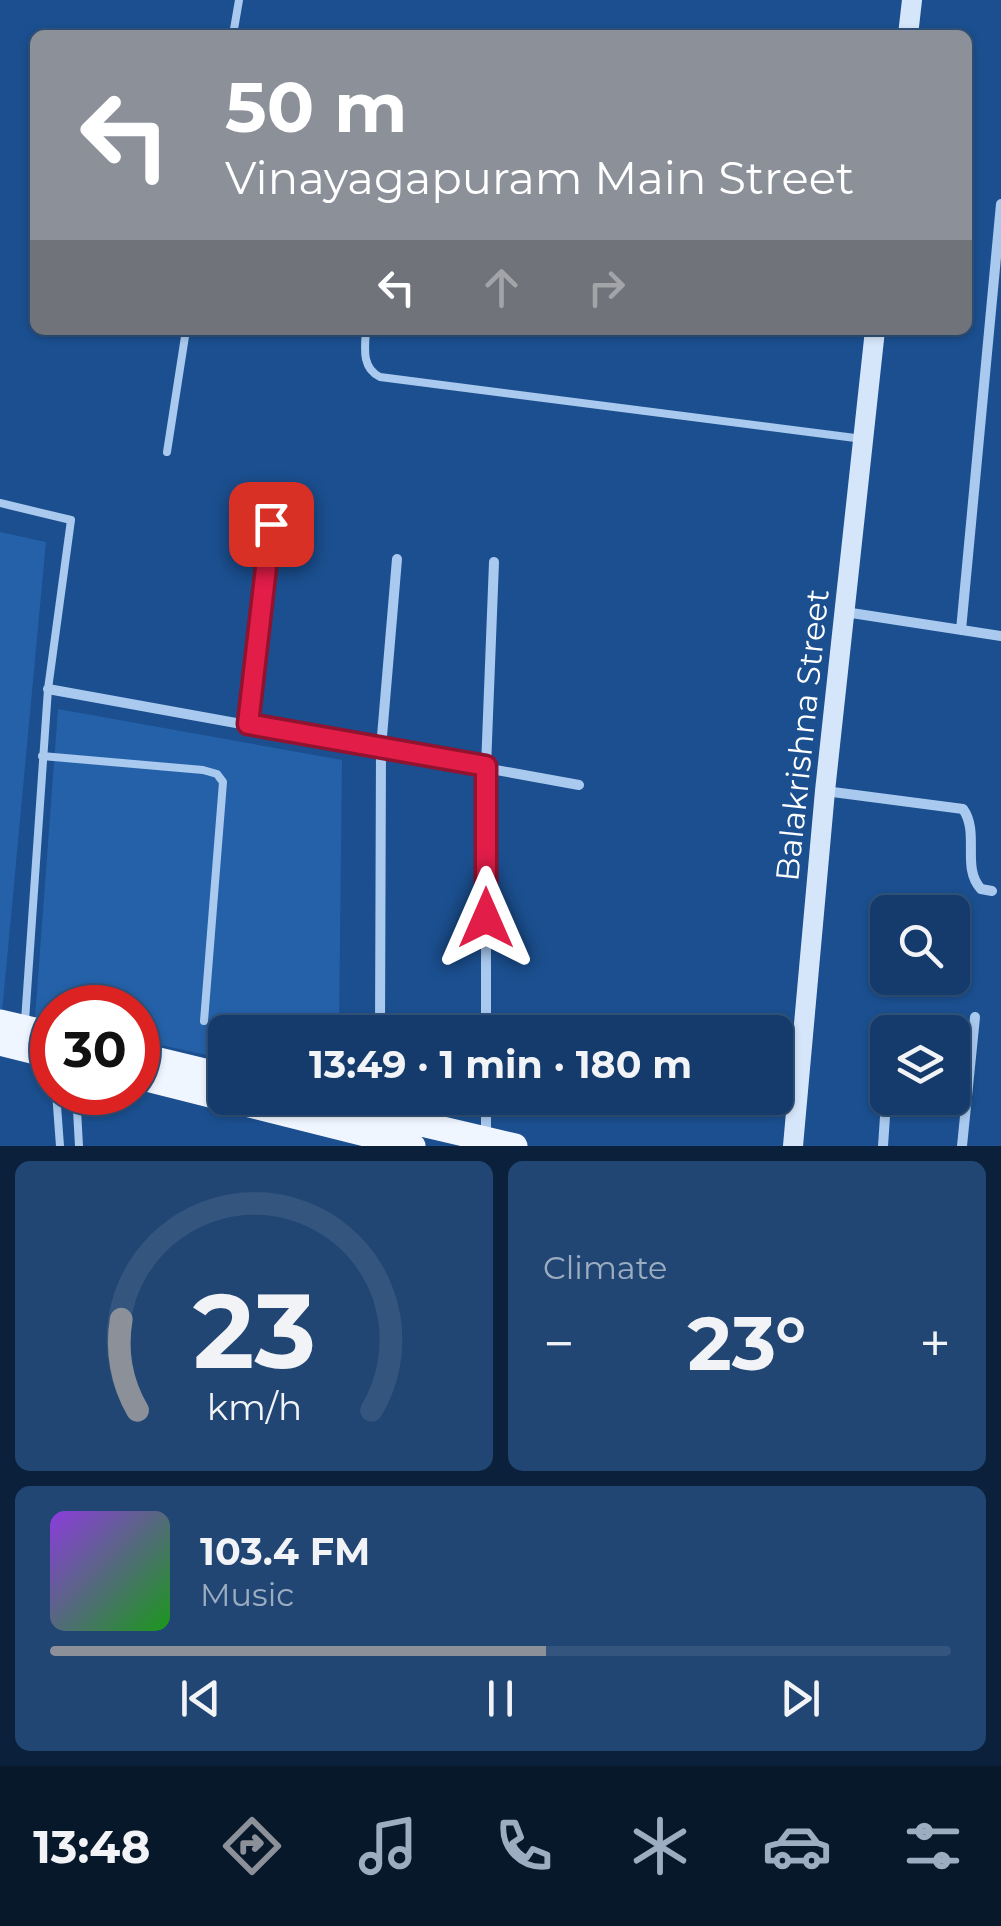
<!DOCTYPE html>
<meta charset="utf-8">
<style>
:root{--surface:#143b6b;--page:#214673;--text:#f1f3f6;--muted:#9dadc1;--line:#33557e;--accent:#8c9099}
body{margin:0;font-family:Montserrat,sans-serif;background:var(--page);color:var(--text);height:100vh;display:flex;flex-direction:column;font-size:38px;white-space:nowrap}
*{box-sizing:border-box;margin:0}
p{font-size:32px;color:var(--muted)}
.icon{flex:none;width:55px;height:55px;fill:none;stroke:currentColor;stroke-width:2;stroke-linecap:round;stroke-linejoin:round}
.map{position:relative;height:1146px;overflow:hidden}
.drawer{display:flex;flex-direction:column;gap:15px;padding:15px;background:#0b203b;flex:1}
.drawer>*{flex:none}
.guide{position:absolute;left:30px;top:30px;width:942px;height:305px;border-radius:15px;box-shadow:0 2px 8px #0004,0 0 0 2px var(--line);background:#8c9099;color:#fff;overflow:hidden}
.buttons{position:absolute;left:870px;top:895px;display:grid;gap:20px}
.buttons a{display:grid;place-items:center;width:100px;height:100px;border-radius:15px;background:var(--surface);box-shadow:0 2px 8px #0004,0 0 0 2px var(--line);font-size:50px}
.speed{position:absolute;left:30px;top:985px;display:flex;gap:20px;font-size:50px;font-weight:700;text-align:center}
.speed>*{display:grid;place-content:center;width:130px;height:130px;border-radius:50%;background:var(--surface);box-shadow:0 2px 8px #0004,0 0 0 2px var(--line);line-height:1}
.speed .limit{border:15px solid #d22;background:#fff;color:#111}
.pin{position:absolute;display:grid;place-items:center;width:85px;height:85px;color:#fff;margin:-42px;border-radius:20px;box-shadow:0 5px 15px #0006}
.me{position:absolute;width:110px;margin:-55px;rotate:0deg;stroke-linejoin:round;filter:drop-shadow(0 0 8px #0008)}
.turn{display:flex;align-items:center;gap:35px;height:210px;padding:0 30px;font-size:45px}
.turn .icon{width:130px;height:130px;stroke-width:2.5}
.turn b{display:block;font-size:70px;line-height:85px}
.lanes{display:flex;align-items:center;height:95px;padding:0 30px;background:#0003;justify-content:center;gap:50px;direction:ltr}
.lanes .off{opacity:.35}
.big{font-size:75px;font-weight:700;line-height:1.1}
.drawer .tile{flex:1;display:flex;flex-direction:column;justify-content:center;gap:15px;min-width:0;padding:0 35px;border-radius:15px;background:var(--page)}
.drawer .dial{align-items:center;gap:0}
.dial svg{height:260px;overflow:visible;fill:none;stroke:var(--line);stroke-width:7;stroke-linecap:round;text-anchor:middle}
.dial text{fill:var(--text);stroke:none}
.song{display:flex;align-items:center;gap:30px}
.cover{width:120px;height:120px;border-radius:15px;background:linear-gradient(135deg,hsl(270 70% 55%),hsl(120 70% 35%))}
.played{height:10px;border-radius:5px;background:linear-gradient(90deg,var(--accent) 55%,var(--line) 55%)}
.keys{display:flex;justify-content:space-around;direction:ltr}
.heat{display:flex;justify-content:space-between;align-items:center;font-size:55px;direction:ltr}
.drawer .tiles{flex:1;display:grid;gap:15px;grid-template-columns:1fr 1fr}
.tile:last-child{grid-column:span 2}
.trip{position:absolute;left:208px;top:1015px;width:585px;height:100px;border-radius:15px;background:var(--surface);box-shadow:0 2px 8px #0004,0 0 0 2px var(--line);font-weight:700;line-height:100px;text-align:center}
.dock{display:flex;height:160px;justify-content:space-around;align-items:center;background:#08182b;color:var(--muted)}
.dock .icon{width:70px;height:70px}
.dock .selected{color:var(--accent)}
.dock b{font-size:45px;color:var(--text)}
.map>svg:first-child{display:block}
.green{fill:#2461a8}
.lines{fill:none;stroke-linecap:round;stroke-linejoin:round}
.lane{stroke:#a9c9ee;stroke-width:8}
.street{stroke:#a9c9ee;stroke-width:10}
.secondary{stroke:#d6e6fa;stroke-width:20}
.primary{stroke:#f0f6ff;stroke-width:25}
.route-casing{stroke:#92132f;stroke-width:25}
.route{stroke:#e11d48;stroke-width:18}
.labels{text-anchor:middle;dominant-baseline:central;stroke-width:10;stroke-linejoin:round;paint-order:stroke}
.street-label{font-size:32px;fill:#fff;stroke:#1b4f8f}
</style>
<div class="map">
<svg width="1001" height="1146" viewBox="0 0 1001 1146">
<rect width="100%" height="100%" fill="#1b4f8f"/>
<path class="green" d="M0 532 46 542 2 1013H0Z
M58 709 342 760 339 1032H225V1059L138 1040V1008H52V1022L35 1018Z"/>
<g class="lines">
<path class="lane" d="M233 35 239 0
M366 330C365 347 361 368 380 377L863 439
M167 452 186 330
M0 503 71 520 48 689 25 1021
M42 756 203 770 217 774 223 782 204 1021
M56 1092 60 1146
M76 1092 79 1146"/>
<path class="street" d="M845 612 1001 636
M961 630 1001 204
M48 689 579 785
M247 724 271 524
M825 791 963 809C980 833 961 868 981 889L992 891
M380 1032 381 748 397 559
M486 1032V767L494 562
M486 1137V1098
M883 1146 888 1072
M962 1146 975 1017"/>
<path class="secondary" d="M908 35 912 0
M793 1146 825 791 875 330"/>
<path class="primary" d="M0 1022 52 1034
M0 1043 52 1056
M138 1055 225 1076
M138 1077 413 1146
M311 1098 515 1146"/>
</g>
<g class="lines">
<g class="route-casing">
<path id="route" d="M271 524 248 724 486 766V918"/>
</g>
<use href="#route" class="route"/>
</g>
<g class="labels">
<g class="street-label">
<text transform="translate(802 735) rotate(-84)">Balakrishna Street</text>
</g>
</g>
</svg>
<div class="buttons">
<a><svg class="icon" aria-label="search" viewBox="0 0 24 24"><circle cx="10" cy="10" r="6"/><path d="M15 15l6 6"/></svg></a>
<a><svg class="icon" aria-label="layers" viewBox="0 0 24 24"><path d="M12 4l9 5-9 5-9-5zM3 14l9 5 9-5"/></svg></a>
</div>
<div class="speed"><div class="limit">30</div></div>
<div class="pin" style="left:271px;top:524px;background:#d93025"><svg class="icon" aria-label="arrive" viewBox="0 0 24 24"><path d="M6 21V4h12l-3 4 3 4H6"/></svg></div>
<svg class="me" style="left:486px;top:918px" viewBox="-20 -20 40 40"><path d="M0-17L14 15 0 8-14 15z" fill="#e11d48" stroke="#fff" stroke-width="4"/></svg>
<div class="trip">13:49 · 1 min · 180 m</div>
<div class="guide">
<div class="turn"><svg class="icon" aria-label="left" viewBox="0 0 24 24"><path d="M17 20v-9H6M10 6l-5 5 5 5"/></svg><div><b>50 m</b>Vinayagapuram Main Street</div></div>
<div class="lanes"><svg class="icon" aria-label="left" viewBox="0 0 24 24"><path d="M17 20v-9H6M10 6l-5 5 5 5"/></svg><svg class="icon off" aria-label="ahead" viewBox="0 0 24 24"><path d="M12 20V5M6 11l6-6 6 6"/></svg><svg class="icon off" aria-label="right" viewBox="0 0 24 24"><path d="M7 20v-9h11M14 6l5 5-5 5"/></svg></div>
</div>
</div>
<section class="drawer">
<div class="tiles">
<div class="tile dial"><svg viewBox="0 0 100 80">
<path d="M14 69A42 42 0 1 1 86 69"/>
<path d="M14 69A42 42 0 0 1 9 41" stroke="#8c9099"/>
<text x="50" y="56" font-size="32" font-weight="700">23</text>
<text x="50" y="72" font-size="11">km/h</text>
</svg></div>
<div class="tile"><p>Climate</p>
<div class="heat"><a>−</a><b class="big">23°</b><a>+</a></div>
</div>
<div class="tile">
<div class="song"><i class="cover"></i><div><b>103.4 FM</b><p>Music</p></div></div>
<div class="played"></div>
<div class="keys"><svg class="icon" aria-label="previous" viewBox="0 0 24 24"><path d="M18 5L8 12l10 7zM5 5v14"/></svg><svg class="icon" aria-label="pause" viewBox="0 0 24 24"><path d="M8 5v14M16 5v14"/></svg><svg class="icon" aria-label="next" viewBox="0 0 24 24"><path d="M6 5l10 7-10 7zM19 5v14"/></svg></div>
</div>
</div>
</section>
<nav class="dock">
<b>13:48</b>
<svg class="icon selected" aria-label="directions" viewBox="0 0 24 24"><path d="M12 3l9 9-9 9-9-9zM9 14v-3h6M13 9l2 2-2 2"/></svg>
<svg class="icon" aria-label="music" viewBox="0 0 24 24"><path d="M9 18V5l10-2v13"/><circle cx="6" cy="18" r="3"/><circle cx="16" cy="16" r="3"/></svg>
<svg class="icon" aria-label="phone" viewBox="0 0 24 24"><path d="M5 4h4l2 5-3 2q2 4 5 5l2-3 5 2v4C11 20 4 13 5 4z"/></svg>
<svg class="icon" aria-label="climate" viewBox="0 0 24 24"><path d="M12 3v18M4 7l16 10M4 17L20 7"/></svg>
<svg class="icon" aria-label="car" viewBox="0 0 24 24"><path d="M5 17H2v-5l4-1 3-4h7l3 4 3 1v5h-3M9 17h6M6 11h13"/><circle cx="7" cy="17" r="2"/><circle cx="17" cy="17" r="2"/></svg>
<svg class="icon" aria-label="filters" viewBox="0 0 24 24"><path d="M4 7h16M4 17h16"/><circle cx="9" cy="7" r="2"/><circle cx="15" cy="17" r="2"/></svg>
</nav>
